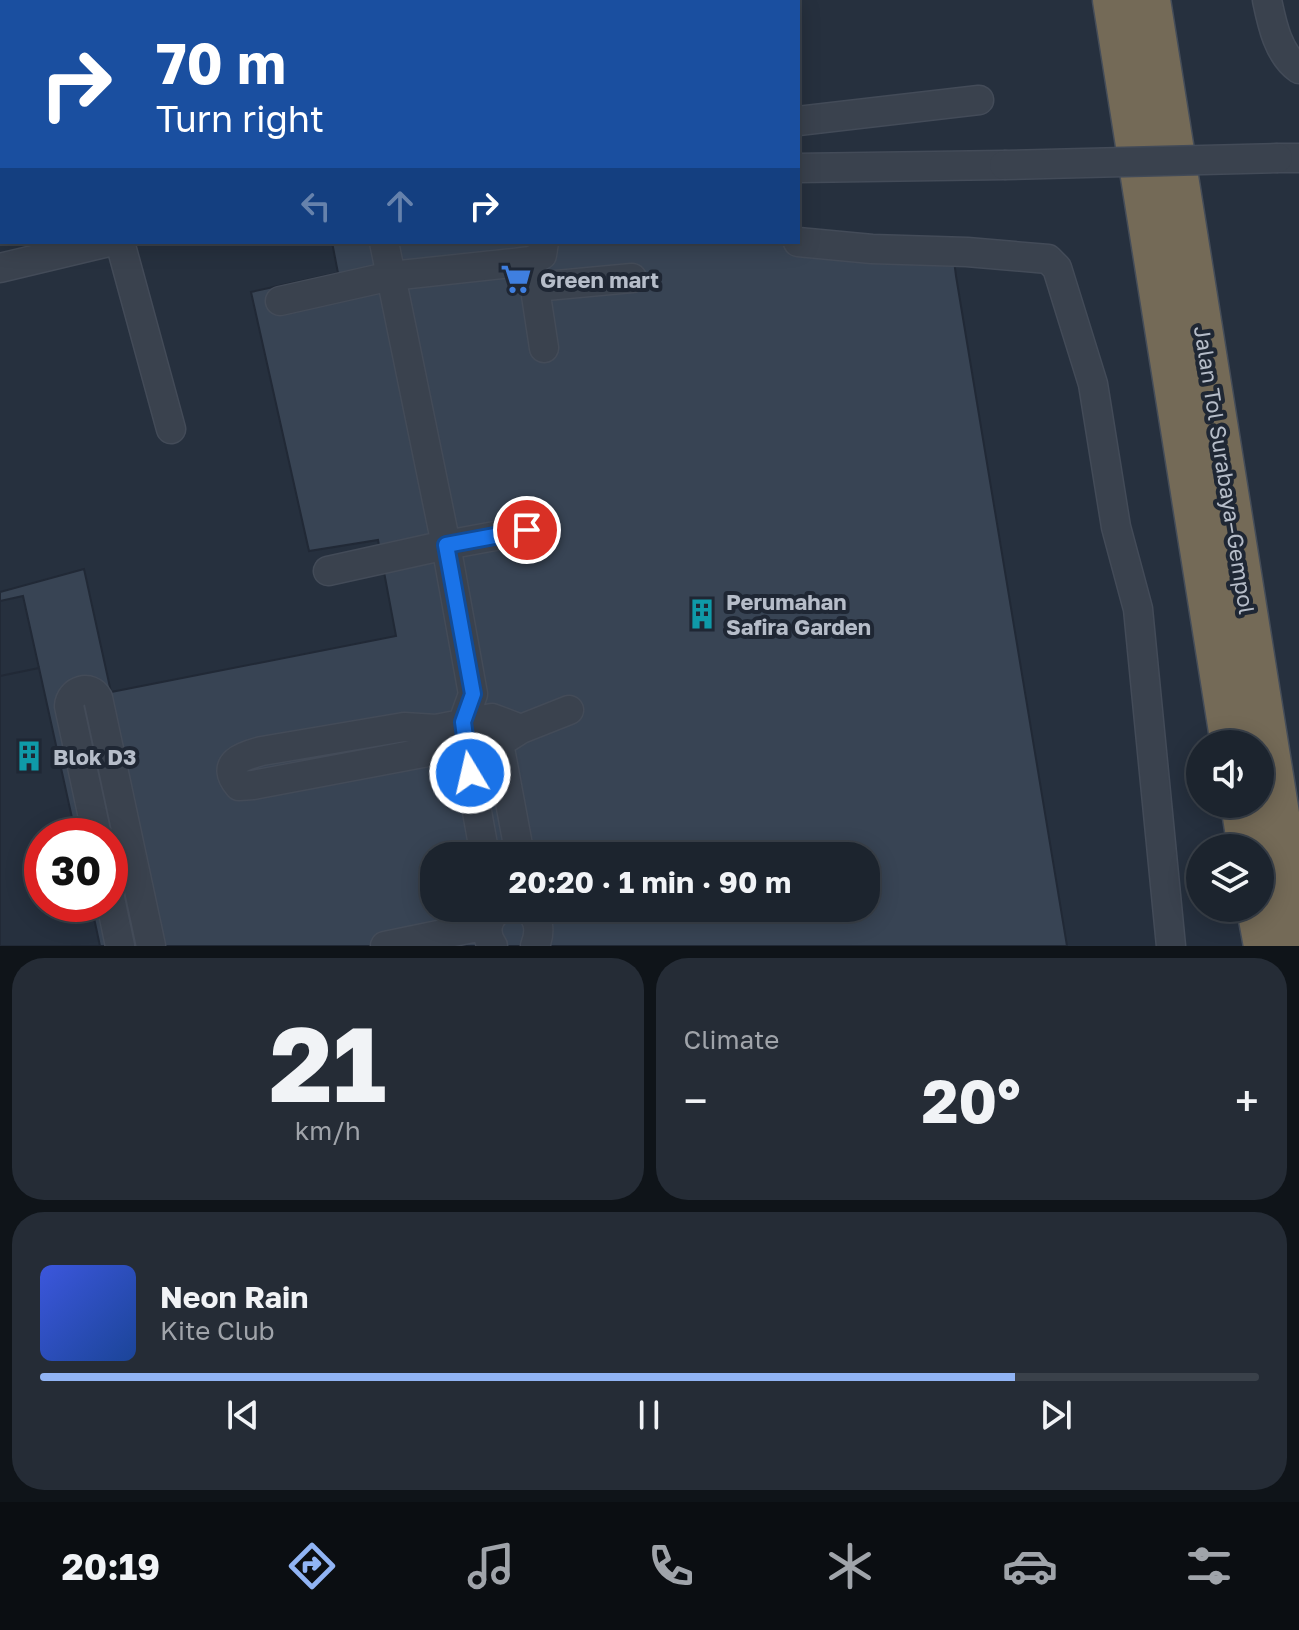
<!DOCTYPE html>
<meta charset="utf-8">
<style>
:root{--surface:#1c242e;--page:#252c36;--text:#f1f3f6;--muted:#a0a4aa;--line:#3a414a;--accent:#91b4f4}
body{margin:0;font-family:"Golos Text",sans-serif;background:var(--page);color:var(--text);height:100vh;display:flex;flex-direction:column;font-size:30px;white-space:nowrap}
*{box-sizing:border-box;margin:0}
p{font-size:26px;color:var(--muted)}
.icon{flex:none;width:44px;height:44px;fill:none;stroke:currentColor;stroke-width:2;stroke-linecap:round;stroke-linejoin:round}
.map{position:relative;height:946px;overflow:hidden}
.panel{display:flex;flex-direction:column;gap:12px;padding:12px;background:#0f1419;flex:1}
.panel>*{flex:none}
.guide{position:absolute;left:0px;top:0px;width:800px;height:244px;box-shadow:0 4px 20px #0003,0 0 0 2px var(--line);background:#1a4fa0;color:#fff;overflow:hidden}
.buttons{position:absolute;left:1186px;top:730px;display:grid;gap:16px}
.buttons a{display:grid;place-items:center;width:88px;height:88px;border-radius:50%;background:var(--surface);box-shadow:0 4px 20px #0003,0 0 0 2px var(--line);font-size:40px}
.speed{position:absolute;left:24px;top:818px;display:flex;gap:16px;font-size:40px;font-weight:700;text-align:center}
.speed>*{display:grid;place-content:center;width:104px;height:104px;border-radius:50%;background:var(--surface);box-shadow:0 4px 20px #0003,0 0 0 2px var(--line);line-height:1}
.speed .limit{border:12px solid #d22;background:#fff;color:#111}
.pin{position:absolute;display:grid;place-items:center;width:68px;height:68px;color:#fff;margin:-34px;border:4px solid #fff;border-radius:50%;box-shadow:0 2px 8px #0007}
.me{position:absolute;width:88px;margin:-44px;rotate:351deg;stroke-linejoin:round;filter:drop-shadow(0 0 6px #0008)}
.turn{display:flex;align-items:center;gap:28px;height:168px;padding:0 24px;font-size:36px}
.turn .icon{width:104px;height:104px;stroke-width:2.5}
.turn b{display:block;font-size:56px;line-height:68px}
.lanes{display:flex;align-items:center;height:76px;padding:0 24px;background:#0003;justify-content:center;gap:40px;direction:ltr}
.lanes .off{opacity:.35}
.big{font-size:60px;font-weight:700;line-height:1.1}
.panel .widget{flex:1;display:flex;flex-direction:column;justify-content:center;gap:12px;min-width:0;padding:0 28px;border-radius:32px;background:var(--page)}
.panel .dial{align-items:center;gap:0}
.dial b{font-size:104px;line-height:1}
.song{display:flex;align-items:center;gap:24px}
.cover{width:96px;height:96px;border-radius:12px;background:linear-gradient(135deg,hsl(230 70% 55%),hsl(220 70% 35%))}
.played{height:8px;border-radius:4px;background:linear-gradient(90deg,var(--accent) 80%,var(--line) 80%)}
.keys{display:flex;justify-content:space-around;direction:ltr}
.heat{display:flex;justify-content:space-between;align-items:center;font-size:44px;direction:ltr}
.panel .tiles{flex:1;display:grid;gap:12px;grid-template-columns:1fr 1fr}
.widget:last-child{grid-column:span 2}
.trip{position:absolute;left:420px;top:842px;width:460px;height:80px;border-radius:32px;background:var(--surface);box-shadow:0 4px 20px #0003,0 0 0 2px var(--line);font-weight:700;line-height:80px;text-align:center}
.dock{display:flex;height:128px;justify-content:space-around;align-items:center;background:#0b0e12;color:var(--muted)}
.dock .icon{width:56px;height:56px}
.dock .current{color:var(--accent)}
.dock b{font-size:36px;color:var(--text)}
.map>svg:first-child{display:block}
.building{fill:#384454;stroke:#212936;stroke-width:2;fill-rule:evenodd}
.lines{fill:none;stroke-linecap:round;stroke-linejoin:round}
.minor-casing{stroke:#434b58;stroke-width:31}
.highway-casing{stroke:#454d59;stroke-width:43}
.minor{stroke:#3a424e;stroke-width:28}
.highway{stroke:#746a57;stroke-width:40}
.minor-bridge-casing{stroke:#434b58;stroke-width:31;stroke-linecap:butt}
.minor-bridge{stroke:#3a424e;stroke-width:28}
.route-casing{stroke:#114b97;stroke-width:20}
.route{stroke:#1a73e8;stroke-width:14}
.labels{text-anchor:middle;dominant-baseline:central;stroke-width:8;stroke-linejoin:round;paint-order:stroke}
.poi-label{font-size:22px;font-weight:bold;fill:#b6bdc9;stroke:#1f2734;text-anchor:start}
.street-label{font-size:22px;fill:#b6bdc9;stroke:#1f2734}
</style>
<div class="map">
<svg width="1299" height="946" viewBox="0 0 1299 946">
<rect width="100%" height="100%" fill="#26303e"/>
<path class="building" d="M332 242H798L953 252 956 276 1067 946H0V592L84 569 111 692 396 636 378 540 309 551 251 292 338 273ZM42 836H110V904H42ZM434 856H866V908H434Z
M23 596 39 668 0 676V601Z
M39 668 76 836H42V904H91L100 946H0V676Z"/>
<g class="lines">
<g class="minor-casing">
<path id="minor" d="M654 0V2
M737 0 738 2
M1267 0C1272 24 1278 54 1299 69
M798 121 979 100
M1278 158H1299
M798 168 1004 165
M120 242 171 429
M384 242 446 545 471 683 473 694 463 722 465 745 485 856
M798 242 872 249 967 252 1048 259 1057 268 1093 384 1116 527 1138 609 1171 946
M0 268 109 242
M532 269 544 348
M535 287 632 278
M280 301 391 276 531 261 542 255 544 242
M328 571 446 545 527 530
M494 724 499 743 520 856
M521 729 492 718 436 729 404 727 262 751C243 756 219 763 239 786L253 785 465 745 499 743 521 729 569 710
M97 836 69 706C70 690 91 684 98 698L151 946
M110 898 120 946
M528 908C539 919 541 931 535 946
M385 946 487 925
M493 946C483 933 487 917 501 908"/>
</g>
<g class="highway-casing">
<path id="highway" d="M1113 0 1231 744
M1150 0 1299 940
M1241 804 1248 848
M1257 908 1264 946"/>
</g>
<use href="#minor" class="minor"/>
<use href="#highway" class="highway"/>
<g class="minor-bridge-casing">
<path id="minor-bridge" d="M1004 165 1278 158"/>
</g>
<use href="#minor-bridge" class="minor-bridge"/>
</g>
<g class="lines">
<g class="route-casing">
<path id="route" d="M470 773 463 722 473 694 446 545 527 530"/>
</g>
<use href="#route" class="route"/>
</g>
<defs>
<g id="supermarket-bare" transform="scale(2.4)"><path d="M-6-5.5h2.5l.6 2H6L4.5 2H-2.5L-4.4-4H-6ZM-1.5 3.2a1.3 1.3 0 1 0 .1 0ZM3 3.2a1.3 1.3 0 1 0 .1 0Z" fill="#3f7fe0" stroke="#1f2734" stroke-width="2.5" paint-order="stroke"/></g>
<g id="building-bare" transform="scale(2.4)"><path d="M-4-6H4V6H1V3H-1V6H-4ZM-2.5-4.3h1.7v1.8h-1.7ZM.8-4.3h1.7v1.8H.8ZM-2.5-1h1.7V.8h-1.7ZM.8-1h1.7V.8H.8Z" fill="#0f9aa8" stroke="#1f2734" stroke-width="2.5" paint-order="stroke"/></g>
</defs>
<g fill-rule="evenodd">
<use href="#supermarket-bare" x="516" y="279"/>
<use href="#building-bare" x="702" y="614"/>
<use href="#building-bare" x="29" y="756"/>
</g>
<g class="labels">
<g class="poi-label">
<text x="540" y="279">Green mart</text>
<text x="726" y="601">Perumahan<tspan x="726" dy="25">Safira Garden</tspan></text>
<text x="53" y="756">Blok D3</text>
</g>
<g class="street-label">
<text transform="translate(1225 470) rotate(81)">Jalan Tol Surabaya–Gempol</text>
</g>
</g>
</svg>
<div class="buttons">
<a><svg class="icon" aria-label="sound" viewBox="0 0 24 24"><path d="M4 9h4l5-4v14l-5-4H4zM17 9q2 3 0 6"/></svg></a>
<a><svg class="icon" aria-label="layers" viewBox="0 0 24 24"><path d="M12 4l9 5-9 5-9-5zM3 14l9 5 9-5"/></svg></a>
</div>
<div class="speed"><div class="limit">30</div></div>
<div class="pin" style="left:527px;top:530px;background:#d93025"><svg class="icon" aria-label="arrive" viewBox="0 0 24 24"><path d="M6 21V4h12l-3 4 3 4H6"/></svg></div>
<svg class="me" style="left:470px;top:773px" viewBox="-20 -20 40 40"><circle r="17" fill="#1a73e8" stroke="#fff" stroke-width="3"/><path d="M0-11L8 9 0 5-8 9z" fill="#fff"/></svg>
<div class="trip">20:20 · 1 min · 90 m</div>
<div class="guide">
<div class="turn"><svg class="icon" aria-label="right" viewBox="0 0 24 24"><path d="M7 20v-9h11M14 6l5 5-5 5"/></svg><div><b>70 m</b>Turn right</div></div>
<div class="lanes"><svg class="icon off" aria-label="left" viewBox="0 0 24 24"><path d="M17 20v-9H6M10 6l-5 5 5 5"/></svg><svg class="icon off" aria-label="ahead" viewBox="0 0 24 24"><path d="M12 20V5M6 11l6-6 6 6"/></svg><svg class="icon" aria-label="right" viewBox="0 0 24 24"><path d="M7 20v-9h11M14 6l5 5-5 5"/></svg></div>
</div>
</div>
<section class="panel">
<div class="tiles">
<div class="widget dial"><b>21</b><p>km/h</p></div>
<div class="widget"><p>Climate</p>
<div class="heat"><a>−</a><b class="big">20°</b><a>+</a></div>
</div>
<div class="widget">
<div class="song"><i class="cover"></i><div><b>Neon Rain</b><p>Kite Club</p></div></div>
<div class="played"></div>
<div class="keys"><svg class="icon" aria-label="previous" viewBox="0 0 24 24"><path d="M18 5L8 12l10 7zM5 5v14"/></svg><svg class="icon" aria-label="pause" viewBox="0 0 24 24"><path d="M8 5v14M16 5v14"/></svg><svg class="icon" aria-label="next" viewBox="0 0 24 24"><path d="M6 5l10 7-10 7zM19 5v14"/></svg></div>
</div>
</div>
</section>
<nav class="dock">
<b>20:19</b>
<svg class="icon current" aria-label="directions" viewBox="0 0 24 24"><path d="M12 3l9 9-9 9-9-9zM9 14v-3h6M13 9l2 2-2 2"/></svg>
<svg class="icon" aria-label="music" viewBox="0 0 24 24"><path d="M9 18V5l10-2v13"/><circle cx="6" cy="18" r="3"/><circle cx="16" cy="16" r="3"/></svg>
<svg class="icon" aria-label="phone" viewBox="0 0 24 24"><path d="M5 4h4l2 5-3 2q2 4 5 5l2-3 5 2v4C11 20 4 13 5 4z"/></svg>
<svg class="icon" aria-label="climate" viewBox="0 0 24 24"><path d="M12 3v18M4 7l16 10M4 17L20 7"/></svg>
<svg class="icon" aria-label="car" viewBox="0 0 24 24"><path d="M5 17H2v-5l4-1 3-4h7l3 4 3 1v5h-3M9 17h6M6 11h13"/><circle cx="7" cy="17" r="2"/><circle cx="17" cy="17" r="2"/></svg>
<svg class="icon" aria-label="filters" viewBox="0 0 24 24"><path d="M4 7h16M4 17h16"/><circle cx="9" cy="7" r="2"/><circle cx="15" cy="17" r="2"/></svg>
</nav>
